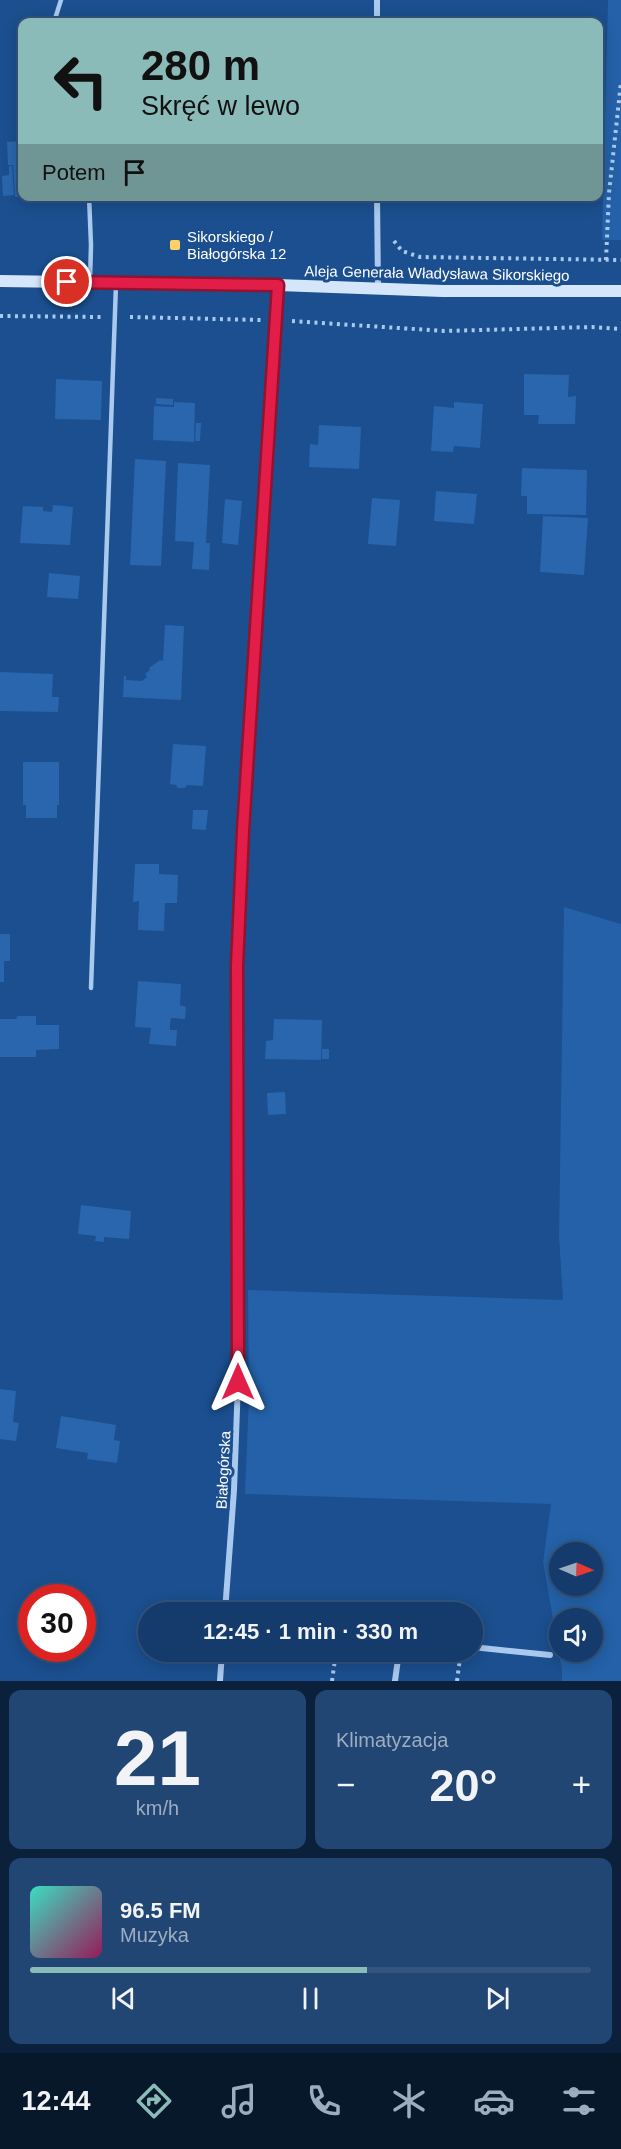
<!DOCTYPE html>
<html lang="pl">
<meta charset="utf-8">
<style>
:root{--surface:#143b6b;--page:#214673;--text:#f1f3f6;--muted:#9dadc1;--line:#33557e;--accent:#8bbbb9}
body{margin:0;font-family:Arial,sans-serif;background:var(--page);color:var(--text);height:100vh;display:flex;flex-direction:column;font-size:22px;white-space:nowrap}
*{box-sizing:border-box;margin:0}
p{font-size:20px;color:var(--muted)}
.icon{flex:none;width:33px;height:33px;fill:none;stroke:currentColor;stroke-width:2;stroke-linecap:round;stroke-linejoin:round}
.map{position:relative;height:1681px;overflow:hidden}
.drawer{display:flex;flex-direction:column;gap:9px;padding:9px;background:#0b203b;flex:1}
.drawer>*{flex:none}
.guide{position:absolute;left:18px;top:18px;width:585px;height:183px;border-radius:12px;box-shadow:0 3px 15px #0003,0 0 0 2px var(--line);background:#8bbbb9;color:#111;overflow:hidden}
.needle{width:39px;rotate:92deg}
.buttons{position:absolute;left:549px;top:1542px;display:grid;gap:12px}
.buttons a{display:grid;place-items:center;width:54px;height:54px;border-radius:50%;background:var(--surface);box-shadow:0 3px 15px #0003,0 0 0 2px var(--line);font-size:30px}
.speed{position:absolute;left:18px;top:1584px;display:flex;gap:12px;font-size:30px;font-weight:700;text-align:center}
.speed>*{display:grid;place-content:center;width:78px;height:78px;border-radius:50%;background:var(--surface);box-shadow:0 3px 15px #0003,0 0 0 2px var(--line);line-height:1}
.speed .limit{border:9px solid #d22;background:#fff;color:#111}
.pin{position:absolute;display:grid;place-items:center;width:51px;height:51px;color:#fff;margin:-26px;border:3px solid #fff;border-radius:50%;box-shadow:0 2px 6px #0007}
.me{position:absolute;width:66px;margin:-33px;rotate:0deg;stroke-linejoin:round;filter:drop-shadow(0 0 4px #0008)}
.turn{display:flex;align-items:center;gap:21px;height:126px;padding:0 24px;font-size:27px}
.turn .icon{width:78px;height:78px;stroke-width:2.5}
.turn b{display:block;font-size:42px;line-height:51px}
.then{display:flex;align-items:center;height:57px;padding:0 24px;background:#0003;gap:12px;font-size:22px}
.big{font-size:45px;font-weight:700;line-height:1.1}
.drawer .card{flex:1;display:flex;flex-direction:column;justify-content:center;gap:9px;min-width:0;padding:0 21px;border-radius:12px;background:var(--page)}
.drawer .dial{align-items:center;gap:0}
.dial b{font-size:78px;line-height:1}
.song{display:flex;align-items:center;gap:18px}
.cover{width:72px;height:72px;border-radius:9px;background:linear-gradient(135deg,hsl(170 70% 55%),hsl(330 70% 35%))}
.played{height:6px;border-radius:3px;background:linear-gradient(90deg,var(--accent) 60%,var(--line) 60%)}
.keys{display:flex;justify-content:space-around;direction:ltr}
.heat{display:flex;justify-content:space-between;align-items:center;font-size:33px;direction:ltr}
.drawer .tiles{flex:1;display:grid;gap:9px;grid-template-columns:1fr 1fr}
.card:last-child{grid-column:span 2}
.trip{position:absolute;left:138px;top:1602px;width:345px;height:60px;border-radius:30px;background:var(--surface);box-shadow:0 3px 15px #0003,0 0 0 2px var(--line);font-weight:700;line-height:60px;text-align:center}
.tabs{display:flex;height:96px;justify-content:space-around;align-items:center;background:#08182b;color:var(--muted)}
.tabs .icon{width:42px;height:42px}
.tabs .active{color:var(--accent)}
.tabs b{font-size:27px;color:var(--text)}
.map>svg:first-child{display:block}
.green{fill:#2461a8;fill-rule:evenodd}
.building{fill:#2a66ad}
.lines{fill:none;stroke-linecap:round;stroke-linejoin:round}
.path{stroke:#a9c9ee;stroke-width:4;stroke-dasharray:3 4.5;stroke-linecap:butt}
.lane{stroke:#a9c9ee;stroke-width:4.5}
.street{stroke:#a9c9ee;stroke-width:6}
.secondary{stroke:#d6e6fa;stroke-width:12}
.route-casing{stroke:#92132f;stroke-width:15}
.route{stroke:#e11d48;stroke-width:10}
.poi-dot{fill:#ffd166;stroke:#1b4f8f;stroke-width:2}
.labels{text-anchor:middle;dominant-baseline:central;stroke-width:6;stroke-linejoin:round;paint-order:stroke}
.poi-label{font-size:15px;fill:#fff;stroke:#1b4f8f;text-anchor:start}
.street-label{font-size:15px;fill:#fff;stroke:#1b4f8f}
</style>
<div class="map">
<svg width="621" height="1681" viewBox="0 0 621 1681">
<rect width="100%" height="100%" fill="#1b4f8f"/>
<path class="green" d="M608 0H621V240H602Z
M564 907 621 924V1681H562V1670L543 1562 551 1504 245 1494 249 1396 248 1290 563 1300 559 1236ZM592 1552V1586H560V1552ZM592 1618V1652H560V1618Z"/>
<path class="building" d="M466 19V22H423V21Z
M22 141V196L15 197 13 165H8L7 142Z
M9 166H12L14 195 3 196 2 176 9 175Z
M524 374 569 375 568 397 576 396 575 424H538L539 415H524Z
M56 379 102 381 101 420 55 419Z
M156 398 173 399V405L156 404Z
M174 402 195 403 194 442 153 440 154 406 174 407Z
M454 402 483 404 480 448 454 446 453 452 431 451 434 406 454 408Z
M196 423H201L200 441H195Z
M319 425 361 427 359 469 309 467 310 444 318 445Z
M135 459 166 461 161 566 130 565Z
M178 463 210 465 206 543H210L209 570 192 569 194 542 175 541Z
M522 468 587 470 586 515 527 514V496H521Z
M436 491 477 494 474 524 434 521Z
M372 498 400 500 396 546 368 544Z
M225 499 242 501 238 545 222 543Z
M53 505 73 507 70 545 20 543 23 506 43 507V511L52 512Z
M543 516 588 518 584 575 540 572Z
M49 573 80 576 78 599 47 597Z
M165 625 184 626 181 700 123 697 124 676H126V680L142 681 147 677 145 674 150 670 149 668 160 660 163 661Z
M0 672 53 674 52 697H59L58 712 0 711Z
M173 744 206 746 203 786 187 785 185 788H178L176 785 170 784Z
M23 762H59V805H57V818H26V805H23Z
M193 810H208L206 830 192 829Z
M135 864H159V874L178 875 177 903H165L164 931 138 930 139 901 133 902Z
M0 934H10V961H4V982H0Z
M138 981 181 984 180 1005 186 1007 185 1019 171 1018 170 1024V1030H177L176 1046 149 1044 151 1028 135 1027Z
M19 1016H36V1025H59V1049L36 1050V1057H0V1019H17L16 1017Z
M274 1019 322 1020 321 1060 265 1059 266 1041 273 1040Z
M322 1049H329V1059H322Z
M285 1092 286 1114 268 1115 267 1093Z
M81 1205 131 1211 129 1239 104 1237V1242L95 1241 96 1236 78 1234Z
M0 1389 16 1391 13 1422 19 1423 16 1441 0 1439Z
M61 1416 116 1425 114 1440 120 1441 117 1463 87 1459 88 1453 56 1448Z"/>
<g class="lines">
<path class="path" d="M394 241 402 251 420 257 621 260
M606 260 609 193 621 82
M0 316 102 317
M130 317 261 320
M292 321 444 331 592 327 621 329
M332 1681 336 1652
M457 1681 460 1658"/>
<path class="lane" d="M54 22 61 0
M89 196 91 245 90 281
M91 988 116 284"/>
<path class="street" d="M377 0V22
M377 196 378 288
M225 1612 234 1490 238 1382 237 966 243 831 278 285
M472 1647 550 1655
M220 1681 222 1652
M395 1681 399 1652"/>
<path class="secondary" d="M0 281 278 285 443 291H621"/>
</g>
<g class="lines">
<g class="route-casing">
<path id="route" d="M67 282 278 285 243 831 237 966 238 1382"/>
</g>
<use href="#route" class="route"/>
</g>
<rect class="poi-dot" x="169" y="239" width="12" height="12" rx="3"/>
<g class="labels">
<g class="poi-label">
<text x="187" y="236">Sikorskiego /<tspan x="187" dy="17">Białogórska 12</tspan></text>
</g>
<g class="street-label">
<text transform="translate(437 273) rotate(1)">Aleja Generała Władysława Sikorskiego</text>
<text transform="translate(223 1470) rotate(-87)">Białogórska</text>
</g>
</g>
</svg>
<div class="buttons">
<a><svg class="needle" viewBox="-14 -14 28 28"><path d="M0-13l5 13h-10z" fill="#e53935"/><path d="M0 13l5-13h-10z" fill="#9dadc1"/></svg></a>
<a><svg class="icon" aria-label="sound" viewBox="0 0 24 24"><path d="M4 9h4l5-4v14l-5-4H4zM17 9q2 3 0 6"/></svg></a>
</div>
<div class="speed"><div class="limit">30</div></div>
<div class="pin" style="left:67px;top:282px;background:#d93025"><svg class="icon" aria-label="arrive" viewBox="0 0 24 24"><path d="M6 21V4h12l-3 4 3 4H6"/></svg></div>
<svg class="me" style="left:238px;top:1382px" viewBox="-20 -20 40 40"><path d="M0-17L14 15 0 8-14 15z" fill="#e11d48" stroke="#fff" stroke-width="4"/></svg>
<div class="trip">12:45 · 1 min · 330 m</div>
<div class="guide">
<div class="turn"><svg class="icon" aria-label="left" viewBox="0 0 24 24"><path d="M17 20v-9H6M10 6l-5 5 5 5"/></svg><div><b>280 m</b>Skręć w lewo</div></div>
<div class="then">Potem<svg class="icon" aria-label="arrive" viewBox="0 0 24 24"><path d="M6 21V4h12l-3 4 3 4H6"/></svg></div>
</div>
</div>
<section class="drawer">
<div class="tiles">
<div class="card dial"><b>21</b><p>km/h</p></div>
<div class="card"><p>Klimatyzacja</p>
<div class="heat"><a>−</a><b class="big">20°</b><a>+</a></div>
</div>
<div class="card">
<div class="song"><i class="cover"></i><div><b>96.5 FM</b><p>Muzyka</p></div></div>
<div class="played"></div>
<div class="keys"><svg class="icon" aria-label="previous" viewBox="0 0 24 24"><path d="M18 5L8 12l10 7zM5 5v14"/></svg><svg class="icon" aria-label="pause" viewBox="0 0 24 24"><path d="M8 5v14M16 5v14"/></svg><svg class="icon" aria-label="next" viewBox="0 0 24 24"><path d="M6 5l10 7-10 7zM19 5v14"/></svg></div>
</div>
</div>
</section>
<nav class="tabs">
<b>12:44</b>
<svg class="icon active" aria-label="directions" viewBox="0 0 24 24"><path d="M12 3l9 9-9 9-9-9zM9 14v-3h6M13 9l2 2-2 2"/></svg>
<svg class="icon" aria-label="music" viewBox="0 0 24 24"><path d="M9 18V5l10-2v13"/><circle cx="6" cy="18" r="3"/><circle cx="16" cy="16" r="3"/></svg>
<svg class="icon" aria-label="phone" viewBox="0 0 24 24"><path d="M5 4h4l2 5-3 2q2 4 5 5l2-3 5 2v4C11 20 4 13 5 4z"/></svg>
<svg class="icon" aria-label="climate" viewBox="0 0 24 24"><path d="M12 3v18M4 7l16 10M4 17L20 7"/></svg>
<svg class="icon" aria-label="car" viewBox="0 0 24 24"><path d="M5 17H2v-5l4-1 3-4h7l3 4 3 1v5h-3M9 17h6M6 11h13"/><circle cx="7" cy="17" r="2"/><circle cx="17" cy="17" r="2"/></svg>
<svg class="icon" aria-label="filters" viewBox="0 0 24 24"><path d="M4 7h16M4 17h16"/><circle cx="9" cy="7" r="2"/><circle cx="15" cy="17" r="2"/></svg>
</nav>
